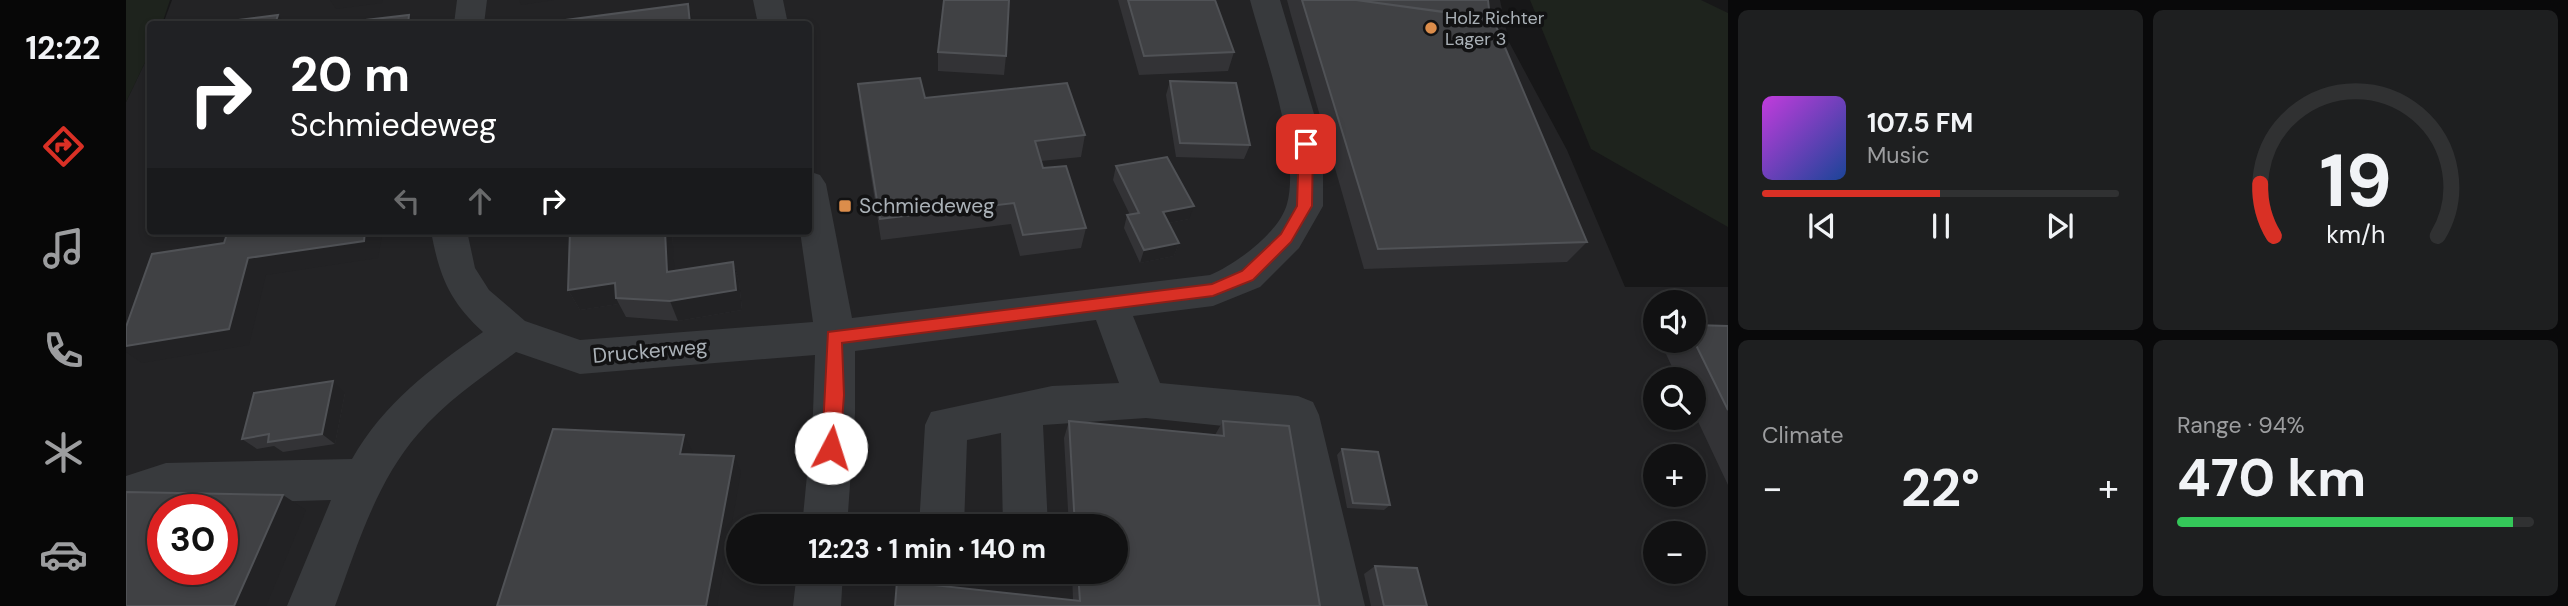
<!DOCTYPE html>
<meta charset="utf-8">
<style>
:root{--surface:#111112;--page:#1e1f20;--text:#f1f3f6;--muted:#9c9d9f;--line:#303132;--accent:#d93025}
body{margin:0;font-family:"DM Sans",sans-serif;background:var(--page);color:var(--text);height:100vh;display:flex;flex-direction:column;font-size:26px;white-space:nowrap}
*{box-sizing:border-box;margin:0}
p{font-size:23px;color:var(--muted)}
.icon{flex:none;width:38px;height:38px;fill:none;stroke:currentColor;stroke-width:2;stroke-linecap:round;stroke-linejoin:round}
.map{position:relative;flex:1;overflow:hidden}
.details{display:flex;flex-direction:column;gap:10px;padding:10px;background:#09090a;width:840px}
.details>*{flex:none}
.banner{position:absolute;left:21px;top:21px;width:665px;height:214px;border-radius:7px;box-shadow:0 4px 10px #0003,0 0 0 2px var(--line);background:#202124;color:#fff;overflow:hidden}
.buttons{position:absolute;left:1517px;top:290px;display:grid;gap:14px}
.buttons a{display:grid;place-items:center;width:63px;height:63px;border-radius:50%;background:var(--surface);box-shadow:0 4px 10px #0003,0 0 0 2px var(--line);font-size:35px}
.speed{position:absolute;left:21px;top:494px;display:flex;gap:14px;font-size:35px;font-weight:700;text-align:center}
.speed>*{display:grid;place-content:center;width:91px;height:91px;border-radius:50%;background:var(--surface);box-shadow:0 4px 10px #0003,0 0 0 2px var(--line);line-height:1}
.speed .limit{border:10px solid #d22;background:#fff;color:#111}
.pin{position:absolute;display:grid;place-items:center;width:60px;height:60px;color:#fff;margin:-30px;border-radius:14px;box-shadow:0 4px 10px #0006}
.me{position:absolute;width:77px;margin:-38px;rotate:5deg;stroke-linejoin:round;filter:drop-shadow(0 0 5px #0008)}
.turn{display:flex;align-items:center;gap:24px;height:147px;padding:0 28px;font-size:32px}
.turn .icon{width:91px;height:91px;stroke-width:2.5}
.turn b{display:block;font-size:49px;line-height:60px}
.lanes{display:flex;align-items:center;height:66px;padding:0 28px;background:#0003;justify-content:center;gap:35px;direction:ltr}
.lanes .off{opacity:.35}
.big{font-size:52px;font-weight:700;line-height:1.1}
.details .widget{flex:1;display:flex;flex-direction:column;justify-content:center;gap:10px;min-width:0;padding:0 24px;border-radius:10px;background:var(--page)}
.details .dial{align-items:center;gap:0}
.dial svg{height:182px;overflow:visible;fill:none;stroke:var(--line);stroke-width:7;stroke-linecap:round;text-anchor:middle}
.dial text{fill:var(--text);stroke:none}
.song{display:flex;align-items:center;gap:21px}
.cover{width:84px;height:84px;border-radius:10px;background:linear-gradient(135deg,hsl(290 70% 55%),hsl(220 70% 35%))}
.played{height:7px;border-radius:4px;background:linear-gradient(90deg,var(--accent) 50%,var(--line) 50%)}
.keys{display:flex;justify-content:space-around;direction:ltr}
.heat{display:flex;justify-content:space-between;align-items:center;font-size:38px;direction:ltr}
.charge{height:10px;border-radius:5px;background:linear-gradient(90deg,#34c759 94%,var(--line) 0)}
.details .tiles{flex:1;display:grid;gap:10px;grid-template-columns:repeat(2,1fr)}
.trip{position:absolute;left:600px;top:514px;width:402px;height:70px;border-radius:35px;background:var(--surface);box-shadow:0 4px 10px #0003,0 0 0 2px var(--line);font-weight:700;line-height:70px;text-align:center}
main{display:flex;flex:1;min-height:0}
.dock{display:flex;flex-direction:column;width:126px;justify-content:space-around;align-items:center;background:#070707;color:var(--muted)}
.dock .icon{width:49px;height:49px}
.dock .on{color:var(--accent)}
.dock b{font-size:32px;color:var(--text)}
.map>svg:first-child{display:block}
.built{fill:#232325;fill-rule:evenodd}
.green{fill:#1e231d}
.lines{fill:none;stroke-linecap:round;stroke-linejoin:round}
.minor{fill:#383a3d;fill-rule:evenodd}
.wall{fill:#333336}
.shaded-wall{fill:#222224}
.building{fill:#404144;stroke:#505256;stroke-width:2;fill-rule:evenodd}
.route{fill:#d93025;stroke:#8d1f18;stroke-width:2}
.poi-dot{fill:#dc8d4b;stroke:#121213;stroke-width:2.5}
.labels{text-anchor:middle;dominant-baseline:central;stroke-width:7;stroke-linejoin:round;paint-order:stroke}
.far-poi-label{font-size:18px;fill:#aab1b7;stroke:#121213;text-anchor:start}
.poi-label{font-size:21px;fill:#aab1b7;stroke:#121213;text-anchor:start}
.street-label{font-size:21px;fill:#aab1b7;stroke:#121213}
</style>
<main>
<nav class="dock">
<b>12:22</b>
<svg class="icon on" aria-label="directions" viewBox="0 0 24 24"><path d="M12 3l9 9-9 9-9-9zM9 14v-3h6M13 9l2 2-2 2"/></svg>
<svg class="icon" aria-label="music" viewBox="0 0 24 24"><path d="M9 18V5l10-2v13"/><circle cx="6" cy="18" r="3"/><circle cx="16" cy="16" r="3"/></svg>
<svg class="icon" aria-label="phone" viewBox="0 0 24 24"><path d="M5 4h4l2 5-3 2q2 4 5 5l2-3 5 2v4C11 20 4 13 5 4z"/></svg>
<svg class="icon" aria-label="climate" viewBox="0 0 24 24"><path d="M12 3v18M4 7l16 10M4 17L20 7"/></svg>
<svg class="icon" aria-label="car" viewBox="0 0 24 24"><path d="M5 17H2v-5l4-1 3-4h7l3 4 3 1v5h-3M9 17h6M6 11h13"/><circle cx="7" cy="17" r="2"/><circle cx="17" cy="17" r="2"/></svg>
</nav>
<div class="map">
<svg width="1602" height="606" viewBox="0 0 1602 606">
<rect width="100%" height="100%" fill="#171718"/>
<path class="built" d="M46 0H1374L1383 42 1441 150 1499 287H1602V606H0V102L24 52V231H682V24H37ZM1530 303H1568V341H1530ZM1530 380H1568V418H1530ZM1530 457H1568V495H1530ZM37 509H96V569H37ZM612 527H990V572H612ZM1530 534H1568V572H1530Z"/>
<path class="green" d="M0 0H44L36 24H24V52L0 102Z
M1404 0H1575L1602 13V227L1465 149Z"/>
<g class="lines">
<path class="minor" d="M331 0H361L358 24H328Z
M627 0H657L662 24H632Z
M1124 0H1154L1197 144V206L1173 248 1134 287 1087 306 1007 316 1034 383 1172 396 1187 402 1193 415 1239 606H1191L1155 432 1020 418 917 425 922 527H877L875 433 841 440 838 527H793L799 425 805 412 926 386 993 383 970 320 729 351V413L721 527H676L687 413 689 355 454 374 390 352C356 377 320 401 292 434 250 482 231 547 209 606H161L205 500 40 505 0 522V476L40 463 226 459C258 403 305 368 357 332 323 301 313 275 305 231H341L349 268 363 290 399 321 454 340 687 322 674 231H682V171L694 175 700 184 726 318 1084 275C1110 264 1153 233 1161 204 1175 153 1138 52 1124 0Z
M671 572H717L715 606H667Z"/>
</g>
<path class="wall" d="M992 0H1058L1108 52 1102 71 1013 75Z
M1161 0H1362L1364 18 1461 242 1441 262 1238 269 1165 15Z
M812 52 880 56 878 75 812 71Z
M1044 81 1124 145 1118 159 1050 157 1040 95Z
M732 84 799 98 959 135 955 157 915 161 917 168 960 228 955 248 894 256 885 224 755 240 734 106Z
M990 166 1063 219 1043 223 1053 243 1048 256 1014 263 998 228 1001 215H1004L987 180Z
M444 231H546L548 271 607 262 613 281 616 310 552 321 500 317 493 304 454 310 442 290Z
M1602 326V485L1568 413V380H1552L1535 343 1537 341H1568Z
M219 393 209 444 157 452 148 446 131 449 116 439Z
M943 421 1089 435 1097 421 1194 606 947 600 946 572H990V527H943L938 438Z
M1216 449 1264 505 1258 510 1221 508 1211 455Z
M1249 566 1301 606H1245L1238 574Z"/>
<path class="shaded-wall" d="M204 0H257L256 3 210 9Z
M393 0H428L395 5Z
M562 4 567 24H564Z
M152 15 159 24H149Z
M283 15 289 24H282Z
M1068 206 1063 219 1033 225 1037 212Z
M239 231H257L252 258 140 275 123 345 16 363 0 352V346L122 258Z
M539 231H546L550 292 541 272Z
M1053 243 1048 256 1014 263 1018 250Z
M607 262 613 281 616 310 552 321 544 301Z
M489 283 490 298 493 304 454 310 442 290Z
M207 381 219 393 209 444 196 434Z
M558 435 567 452 563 470 554 454Z
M608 456 615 472 591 606H580Z
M157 495 180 510 140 606H108Z"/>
<path class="building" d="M818 0H883L880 56 812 52Z
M1002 0H1089L1108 52 1018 56Z
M1176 0H1230L1367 19 1461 242 1252 249Z
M1230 0H1362L1364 18Z
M562 4 564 24H425V22Z
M152 15 149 24H96L97 22Z
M283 15 282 24H205Z
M794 78 799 98 941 83 959 135 909 141 917 168 940 166 960 228 897 235 888 203 754 219 732 84Z
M1044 81 1110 83 1124 145 1054 143Z
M1041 157 1068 206 1037 212 1053 243 1018 250 1001 215 1013 213 990 166Z
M102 231H239L238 241 122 258 103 329 0 346V327L26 254 98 243Z
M444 231H539L541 272 607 262 610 290 544 301 490 298 489 283 442 290Z
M1568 325 1602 326V410L1568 341Z
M207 381 196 434 142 442 143 434 116 439 128 393Z
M943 421 1098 436 1097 421 1163 426 1194 606H769L771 581 954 601 952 572H990V527H949Z
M427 429 558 435 554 454 608 456 580 606H371Z
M1216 449 1252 452 1264 505 1227 503Z
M0 492 157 495 108 606H0ZM37 509H96V569H37Z
M1249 566 1291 568 1301 606H1258Z"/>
<path class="route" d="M1180 139 1187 144 1186 206 1165 242 1127 280 1087 296 716 343 718 395 714 448 711 454H699L696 448 702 332 1086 284 1116 271 1155 234 1171 206 1173 144Z"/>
<g class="poi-dot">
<circle cx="1305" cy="28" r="7"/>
<rect x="712" y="199" width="14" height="14" rx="3.5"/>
</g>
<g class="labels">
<g class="far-poi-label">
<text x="1319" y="18">Holz Richter<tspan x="1319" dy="21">Lager 3</tspan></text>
</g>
<g class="poi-label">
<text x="733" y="206">Schmiedeweg</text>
</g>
<g class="street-label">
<text transform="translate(524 351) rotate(-5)">Druckerweg</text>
</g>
</g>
</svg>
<div class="buttons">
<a><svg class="icon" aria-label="sound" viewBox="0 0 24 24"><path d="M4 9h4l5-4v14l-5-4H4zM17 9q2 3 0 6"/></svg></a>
<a><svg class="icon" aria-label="search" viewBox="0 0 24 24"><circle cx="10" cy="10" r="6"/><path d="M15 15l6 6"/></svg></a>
<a>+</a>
<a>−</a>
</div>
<div class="speed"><div class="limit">30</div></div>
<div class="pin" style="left:1180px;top:144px;background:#d93025"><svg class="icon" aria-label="arrive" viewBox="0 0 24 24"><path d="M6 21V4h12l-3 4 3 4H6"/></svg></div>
<svg class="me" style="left:705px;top:448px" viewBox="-20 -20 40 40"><circle r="19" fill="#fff"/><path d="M0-13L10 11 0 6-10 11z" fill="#d93025"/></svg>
<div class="trip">12:23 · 1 min · 140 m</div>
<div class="banner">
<div class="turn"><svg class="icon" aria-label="right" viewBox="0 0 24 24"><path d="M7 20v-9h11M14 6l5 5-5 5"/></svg><div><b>20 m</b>Schmiedeweg</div></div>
<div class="lanes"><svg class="icon off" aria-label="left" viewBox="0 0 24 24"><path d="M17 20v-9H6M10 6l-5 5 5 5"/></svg><svg class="icon off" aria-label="ahead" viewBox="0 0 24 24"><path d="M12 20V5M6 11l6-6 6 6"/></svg><svg class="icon" aria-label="right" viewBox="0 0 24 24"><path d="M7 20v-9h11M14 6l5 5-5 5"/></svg></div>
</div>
</div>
<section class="details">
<div class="tiles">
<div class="widget">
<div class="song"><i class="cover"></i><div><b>107.5 FM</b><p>Music</p></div></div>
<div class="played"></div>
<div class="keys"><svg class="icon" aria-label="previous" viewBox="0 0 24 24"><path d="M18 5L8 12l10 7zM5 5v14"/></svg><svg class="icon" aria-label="pause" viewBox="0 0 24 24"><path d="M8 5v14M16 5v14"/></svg><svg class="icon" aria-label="next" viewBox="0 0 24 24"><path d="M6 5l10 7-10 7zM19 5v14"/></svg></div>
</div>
<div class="widget dial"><svg viewBox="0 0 100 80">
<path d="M14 69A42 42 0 1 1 86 69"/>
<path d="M14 69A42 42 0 0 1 8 46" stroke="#d93025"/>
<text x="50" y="56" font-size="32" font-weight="700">19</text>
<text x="50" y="72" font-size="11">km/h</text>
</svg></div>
<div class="widget"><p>Climate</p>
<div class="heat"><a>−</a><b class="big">22°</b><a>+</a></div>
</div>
<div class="widget"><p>Range · 94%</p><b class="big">470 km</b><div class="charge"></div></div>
</div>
</section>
</main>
